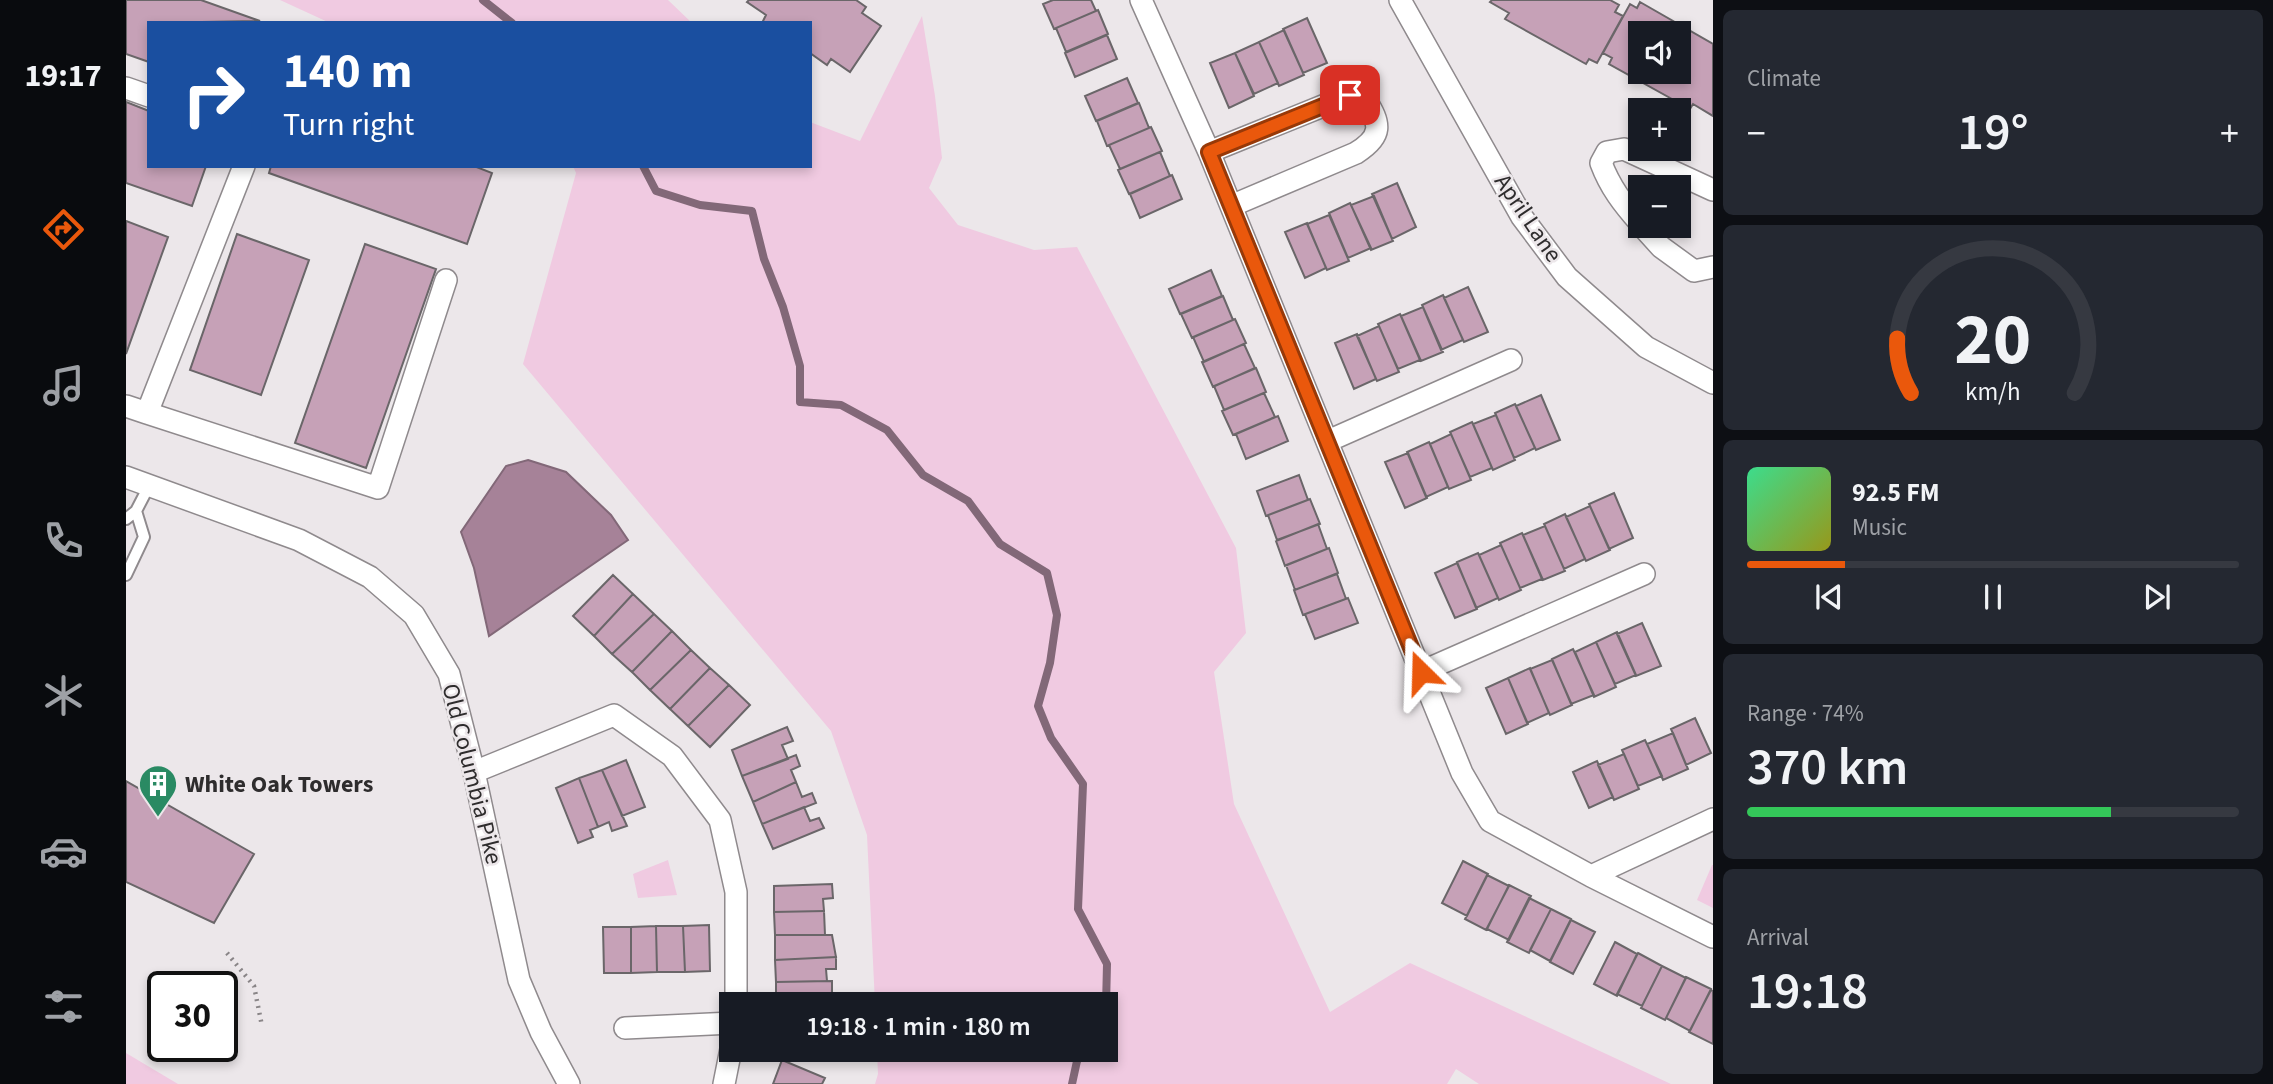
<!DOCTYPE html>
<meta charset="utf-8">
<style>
:root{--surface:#171b24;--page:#242831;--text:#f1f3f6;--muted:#9ea1a6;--line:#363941;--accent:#ea580c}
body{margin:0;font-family:"Source Sans 3",sans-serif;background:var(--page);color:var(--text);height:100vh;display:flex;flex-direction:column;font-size:26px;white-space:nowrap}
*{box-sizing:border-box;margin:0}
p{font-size:23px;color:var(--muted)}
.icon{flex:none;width:38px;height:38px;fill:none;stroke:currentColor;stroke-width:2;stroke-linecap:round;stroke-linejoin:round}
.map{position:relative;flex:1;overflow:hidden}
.side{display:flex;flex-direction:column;gap:10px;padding:10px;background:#0d0f14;width:560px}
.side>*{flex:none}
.banner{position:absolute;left:21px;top:21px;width:665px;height:147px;border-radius:0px;box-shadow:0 4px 10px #0003;background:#1a4fa0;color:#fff;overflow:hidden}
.fabs{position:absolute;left:1502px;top:21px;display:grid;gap:14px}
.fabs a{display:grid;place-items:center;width:63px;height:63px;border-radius:0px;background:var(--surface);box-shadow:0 4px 10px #0003;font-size:35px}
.speed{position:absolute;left:21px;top:971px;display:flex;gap:14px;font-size:35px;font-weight:700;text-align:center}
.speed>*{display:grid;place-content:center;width:91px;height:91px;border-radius:50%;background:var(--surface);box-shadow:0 4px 10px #0003;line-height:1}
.speed .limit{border:4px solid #111;border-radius:10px;background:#fff;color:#111}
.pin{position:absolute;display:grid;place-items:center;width:60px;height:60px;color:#fff;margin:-30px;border-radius:14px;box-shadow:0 4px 10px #0006}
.me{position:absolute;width:77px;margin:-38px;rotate:338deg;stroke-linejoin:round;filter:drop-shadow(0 0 5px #0008)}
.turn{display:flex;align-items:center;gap:24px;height:147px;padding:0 21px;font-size:32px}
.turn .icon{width:91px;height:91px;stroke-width:2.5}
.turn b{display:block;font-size:49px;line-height:60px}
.big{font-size:52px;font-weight:600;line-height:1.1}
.side .widget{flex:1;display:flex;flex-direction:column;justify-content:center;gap:10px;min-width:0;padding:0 24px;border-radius:10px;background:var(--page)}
.side .dial{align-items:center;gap:0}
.dial svg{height:182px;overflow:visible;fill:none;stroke:var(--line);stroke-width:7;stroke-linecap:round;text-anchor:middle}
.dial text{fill:var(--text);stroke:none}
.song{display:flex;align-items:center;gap:21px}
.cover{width:84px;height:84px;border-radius:10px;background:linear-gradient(135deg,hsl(150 70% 55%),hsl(60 70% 35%))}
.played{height:7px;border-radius:4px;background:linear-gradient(90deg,var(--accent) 20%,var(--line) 20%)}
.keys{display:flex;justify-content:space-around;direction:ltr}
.heat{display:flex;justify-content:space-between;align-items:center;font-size:38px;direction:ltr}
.charge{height:10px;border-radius:5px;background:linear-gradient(90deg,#34c759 74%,var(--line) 0)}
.trip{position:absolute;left:593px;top:992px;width:399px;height:70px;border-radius:0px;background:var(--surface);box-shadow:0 4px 10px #0003;font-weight:600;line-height:70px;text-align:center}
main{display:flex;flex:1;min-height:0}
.tab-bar{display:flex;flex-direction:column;width:126px;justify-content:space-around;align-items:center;background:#090b0e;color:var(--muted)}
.tab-bar .icon{width:49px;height:49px}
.tab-bar .selected{color:var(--accent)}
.tab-bar b{font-size:32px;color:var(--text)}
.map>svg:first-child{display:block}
.green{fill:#f0cae1}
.water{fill:#a68298;stroke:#826878;stroke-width:2}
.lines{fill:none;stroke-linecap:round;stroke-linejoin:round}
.stream{stroke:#826878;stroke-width:8}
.building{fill:#c6a1b7;stroke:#6a6669;stroke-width:2;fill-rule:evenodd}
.service-casing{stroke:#8f8a8d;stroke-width:14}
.minor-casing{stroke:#8f8a8d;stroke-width:24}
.path{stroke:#898587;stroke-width:4.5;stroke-dasharray:2 5;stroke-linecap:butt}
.service{stroke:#fff;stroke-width:10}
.minor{stroke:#fff;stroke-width:21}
.route-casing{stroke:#983908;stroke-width:18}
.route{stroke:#ea580c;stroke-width:12}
.labels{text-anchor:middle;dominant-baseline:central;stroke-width:5;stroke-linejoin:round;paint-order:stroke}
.street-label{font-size:24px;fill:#2e2c2d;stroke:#ece7ea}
.poi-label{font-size:24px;font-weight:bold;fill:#2e2c2d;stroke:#ece7ea;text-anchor:start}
</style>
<main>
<nav class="tab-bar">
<b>19:17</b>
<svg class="icon selected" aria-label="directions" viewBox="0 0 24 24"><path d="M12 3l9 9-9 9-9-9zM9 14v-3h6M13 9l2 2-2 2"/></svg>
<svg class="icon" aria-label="music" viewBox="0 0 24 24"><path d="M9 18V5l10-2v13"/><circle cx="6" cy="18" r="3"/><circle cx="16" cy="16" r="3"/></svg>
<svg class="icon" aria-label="phone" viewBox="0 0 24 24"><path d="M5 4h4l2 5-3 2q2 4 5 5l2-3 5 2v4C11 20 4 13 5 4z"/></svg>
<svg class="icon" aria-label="climate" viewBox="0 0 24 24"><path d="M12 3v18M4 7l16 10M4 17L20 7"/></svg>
<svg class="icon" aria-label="car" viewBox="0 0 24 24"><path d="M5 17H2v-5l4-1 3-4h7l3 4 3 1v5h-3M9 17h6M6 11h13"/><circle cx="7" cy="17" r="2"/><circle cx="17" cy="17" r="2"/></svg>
<svg class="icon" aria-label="filters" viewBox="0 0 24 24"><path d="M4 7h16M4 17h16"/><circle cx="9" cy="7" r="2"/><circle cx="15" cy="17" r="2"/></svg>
</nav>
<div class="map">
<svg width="1587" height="1084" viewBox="0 0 1587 1084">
<rect width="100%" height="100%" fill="#ece7ea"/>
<path class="green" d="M154 0H542L566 23H204Z
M796 16 809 96 816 158 803 188 832 225 908 250 951 247 1110 548 1120 633 1088 672 1108 804 1204 1012 1284 963 1545 1084H1353L1330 1069 1321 1084H749L752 1074 751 1050H980V1004H749L741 835 705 731 397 364 450 173 447 166H684V122L734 141Z
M542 860 551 895 512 898 507 874Z
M1586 865H1587V908L1571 900Z
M0 1053 52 1084H0Z"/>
<path class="water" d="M402 460 440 472 485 515 502 540 363 636 348 568 335 532 380 466Z"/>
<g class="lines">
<path class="stream" d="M357 0 386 23
M517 166 530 191 574 205 626 211 638 259 657 307 674 366V402L715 405 761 430 797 475 842 501 874 544 921 573 931 615 924 663 912 706 925 738 957 784 952 909 981 964 980 1006
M946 1084 951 1061 957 1050"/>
</g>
<path class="building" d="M0 0H75L134 21 23 23V62L0 54Z
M623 0H730L740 7 736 13 755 26 724 72 705 59 701 65 684 53V23H639L637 21 640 15 621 2Z
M927 0H965L970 11 928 29 917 4Z
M1366 0H1484L1493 5 1489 12 1497 16 1471 63 1463 59 1460 64 1379 19 1383 13 1364 2Z
M1514 2 1587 44V116L1567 104 1564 109 1483 64 1486 58 1477 53 1504 4 1511 8ZM1514 33H1552V72H1514Z
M972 10 982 34 940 52 930 28Z
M1181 18 1201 63 1177 73 1157 29Z
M1158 30 1178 75 1153 86 1133 42Z
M981 35 991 59 949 77 939 53Z
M1133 42 1152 83 1128 94 1109 53Z
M1109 53 1128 96 1103 108 1084 63Z
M1001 78 1012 103 970 121 959 96Z
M0 102 23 111V166H80L66 206 0 183Z
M1013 103 1023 128 981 146 971 121Z
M1025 127 1036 151 994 169 983 145Z
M1034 152 1044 176 1003 194 992 170Z
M145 166H348L366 173 341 244 143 173Z
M1046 175 1056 199 1014 218 1004 194Z
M1271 183 1290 227 1266 239 1246 194Z
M1248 196 1267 241 1245 250 1225 205Z
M1224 203 1245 248 1222 258 1203 213Z
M1203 215 1223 261 1201 270 1181 224Z
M0 221 42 237 0 354Z
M1181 223 1200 268 1179 278 1159 232Z
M111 234 183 260 135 395 64 370Z
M239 244 310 269 240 468 169 443Z
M1085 270 1096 296 1054 314 1043 289Z
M1342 287 1362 332 1338 342 1318 298Z
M1317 295 1337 340 1315 350 1296 305Z
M1097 296 1107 320 1066 338 1055 314Z
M1297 307 1317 352 1295 361 1275 316Z
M1274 314 1294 360 1272 369 1252 324Z
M1109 319 1120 343 1078 362 1067 337Z
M1253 326 1273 372 1251 381 1231 336Z
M1231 334 1250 379 1228 389 1209 343Z
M1118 344 1129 368 1087 387 1076 362Z
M1130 368 1140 392 1098 410 1088 386Z
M1138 393 1149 417 1107 435 1096 411Z
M1415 395 1434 440 1410 450 1390 406Z
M1389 404 1409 448 1388 458 1369 413Z
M1370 415 1389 460 1367 470 1347 424Z
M1152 416 1162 441 1120 459 1110 434Z
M1346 422 1366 468 1344 477 1324 432Z
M1325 434 1345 480 1323 489 1304 444Z
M1303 442 1322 487 1300 497 1281 452Z
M1282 453 1301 498 1279 508 1259 462Z
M1173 475 1182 500 1140 516 1131 491Z
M1488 493 1507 538 1483 549 1463 504Z
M1184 499 1194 524 1151 540 1142 515Z
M1464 506 1484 550 1460 561 1440 517Z
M1439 514 1459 559 1438 569 1418 524Z
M1192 524 1201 549 1159 566 1150 541Z
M1419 526 1439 571 1417 580 1397 535Z
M1396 533 1416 579 1394 588 1374 543Z
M1375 545 1395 590 1373 600 1353 555Z
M1203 548 1212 573 1169 590 1160 565Z
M1352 553 1372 598 1350 608 1331 562Z
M1331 563 1351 609 1329 618 1309 573Z
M1211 574 1220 599 1177 615 1168 590Z
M487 575 507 594 468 636 447 616Z
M507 594 528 614 486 654 468 636Z
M1222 598 1232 623 1189 639 1179 614Z
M528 614 546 631 506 672 486 654Z
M1516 623 1535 666 1510 676 1491 634Z
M546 631 565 650 524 690 506 672Z
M1491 632 1510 675 1489 684 1470 642Z
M1470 642 1490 687 1468 697 1449 652Z
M1447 649 1468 695 1445 704 1426 659Z
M565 650 584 668 544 709 524 690Z
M1426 660 1446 705 1424 715 1404 669Z
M584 668 603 685 562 726 544 709Z
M1404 668 1423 713 1401 723 1382 678Z
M1382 678 1402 724 1380 734 1360 688Z
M603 685 624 705 584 747 562 726Z
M1569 718 1585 753 1560 765 1545 729Z
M661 727 667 741 656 745 662 759 616 776 606 750Z
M1547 733 1562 769 1537 780 1521 744Z
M1519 740 1536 776 1512 786 1496 750Z
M1498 754 1513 789 1488 800 1472 765Z
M670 755 674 766 665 770 670 782 627 802 616 776Z
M500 760 519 807 496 816 476 770Z
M1471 761 1487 797 1463 808 1447 772Z
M476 770 501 826 486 831 483 822 472 827 453 778Z
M453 778 472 827 464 830 467 837 452 843 430 788Z
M0 781 128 854 88 923 0 882Z
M670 782 676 797 686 793 690 803 636 824 627 802Z
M678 807 684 821 693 818 698 828 647 849 636 824Z
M1337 861 1362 874 1341 916 1316 903Z
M1361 875 1383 886 1360 930 1339 919Z
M706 884 707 898 697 899 698 911 648 912V886Z
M1383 885 1405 896 1383 940 1361 929Z
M1403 898 1425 909 1403 953 1381 942Z
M1425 909 1445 919 1424 961 1404 950Z
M698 911 699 935H649L648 912Z
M1445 920 1469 932 1447 974 1424 962Z
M583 925 584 971 559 972 557 926Z
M530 926H557L559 972H531Z
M530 926 531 972 505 973V927Z
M477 927H505V973H478Z
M649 935H706L710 957 649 960Z
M1489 942 1511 954 1491 996 1468 984Z
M1512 953 1536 966 1516 1006 1491 994Z
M710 957V969H700L701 981 650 982 649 960Z
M1536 966 1560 978 1539 1020 1515 1008Z
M1560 977 1585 989 1564 1031 1540 1018Z
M706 981V993L700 994V1004H650V982Z
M1585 990 1587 991V1044L1563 1032Z
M656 1060 699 1078 696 1084H647Z"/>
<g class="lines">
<g class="service-casing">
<path id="service" d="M0 519 10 511 23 486
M0 575 18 537 10 511"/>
</g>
<g class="minor-casing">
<path id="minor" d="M1015 0 1083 152 1336 773 1364 821 1465 876 1587 937
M1274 0 1396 217 1441 277 1520 347 1587 383
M0 88 23 96
M1083 152 1224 95 1239 99C1255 124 1257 136 1230 153L1105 206
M1514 223C1497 204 1484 187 1475 163L1481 152 1498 149 1587 190
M1516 226 1535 247 1568 271 1587 267
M0 406 21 413 118 166
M21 413 252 488 320 280
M1202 441 1385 360
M0 477 173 540 244 577 288 615 323 674 348 772 393 980 415 1032 443 1084
M1295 672 1518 574
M348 772 488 715 546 756 594 820 610 892V1004
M1465 876 1587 819
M499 1028 606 1023
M598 1084 606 1044"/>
</g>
<path class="path" d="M101 953 128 986 136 1026"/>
<use href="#service" class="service"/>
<use href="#minor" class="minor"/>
</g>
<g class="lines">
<g class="route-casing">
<path id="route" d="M1224 95 1083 152 1295 672"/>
</g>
<use href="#route" class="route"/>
</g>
<defs>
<g id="building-pin" transform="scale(2.0125)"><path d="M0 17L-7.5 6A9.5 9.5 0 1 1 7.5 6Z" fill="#2a8a63" stroke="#ece7ea"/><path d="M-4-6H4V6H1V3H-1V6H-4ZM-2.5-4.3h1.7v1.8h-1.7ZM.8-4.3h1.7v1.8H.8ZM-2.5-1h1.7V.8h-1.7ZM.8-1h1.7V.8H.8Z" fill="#fff"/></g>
</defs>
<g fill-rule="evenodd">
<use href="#building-pin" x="32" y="784"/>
</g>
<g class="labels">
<g class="street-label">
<text transform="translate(1402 218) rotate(56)">April Lane</text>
<text transform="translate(346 774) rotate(76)">Old Columbia Pike</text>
</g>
<g class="poi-label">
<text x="59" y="784">White Oak Towers</text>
</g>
</g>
</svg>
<div class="fabs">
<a><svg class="icon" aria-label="sound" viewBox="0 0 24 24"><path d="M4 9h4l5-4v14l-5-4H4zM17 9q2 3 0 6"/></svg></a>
<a>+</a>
<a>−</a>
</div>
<div class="speed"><div class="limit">30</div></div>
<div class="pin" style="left:1224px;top:95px;background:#d93025"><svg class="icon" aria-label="arrive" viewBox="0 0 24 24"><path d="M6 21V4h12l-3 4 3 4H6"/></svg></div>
<svg class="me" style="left:1295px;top:672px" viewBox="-20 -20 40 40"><path d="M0-17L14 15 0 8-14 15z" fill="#ea580c" stroke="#fff" stroke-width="4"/></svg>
<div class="trip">19:18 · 1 min · 180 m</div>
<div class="banner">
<div class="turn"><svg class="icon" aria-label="right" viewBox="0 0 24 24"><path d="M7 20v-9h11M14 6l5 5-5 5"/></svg><div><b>140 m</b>Turn right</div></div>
</div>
</div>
<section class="side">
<div class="widget"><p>Climate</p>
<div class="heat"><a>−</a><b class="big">19°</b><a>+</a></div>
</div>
<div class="widget dial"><svg viewBox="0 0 100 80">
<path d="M14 69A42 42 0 1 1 86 69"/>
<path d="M14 69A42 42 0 0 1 8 45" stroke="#ea580c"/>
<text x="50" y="56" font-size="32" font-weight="700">20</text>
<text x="50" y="72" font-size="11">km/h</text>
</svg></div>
<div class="widget">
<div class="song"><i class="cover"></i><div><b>92.5 FM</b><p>Music</p></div></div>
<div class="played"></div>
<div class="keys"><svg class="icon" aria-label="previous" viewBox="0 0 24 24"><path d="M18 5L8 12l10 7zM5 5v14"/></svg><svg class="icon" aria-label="pause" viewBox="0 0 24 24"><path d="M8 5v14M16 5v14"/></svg><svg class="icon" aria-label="next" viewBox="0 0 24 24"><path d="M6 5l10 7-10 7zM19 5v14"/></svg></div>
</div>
<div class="widget"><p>Range · 74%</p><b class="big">370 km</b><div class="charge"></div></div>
<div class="widget"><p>Arrival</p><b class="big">19:18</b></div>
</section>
</main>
